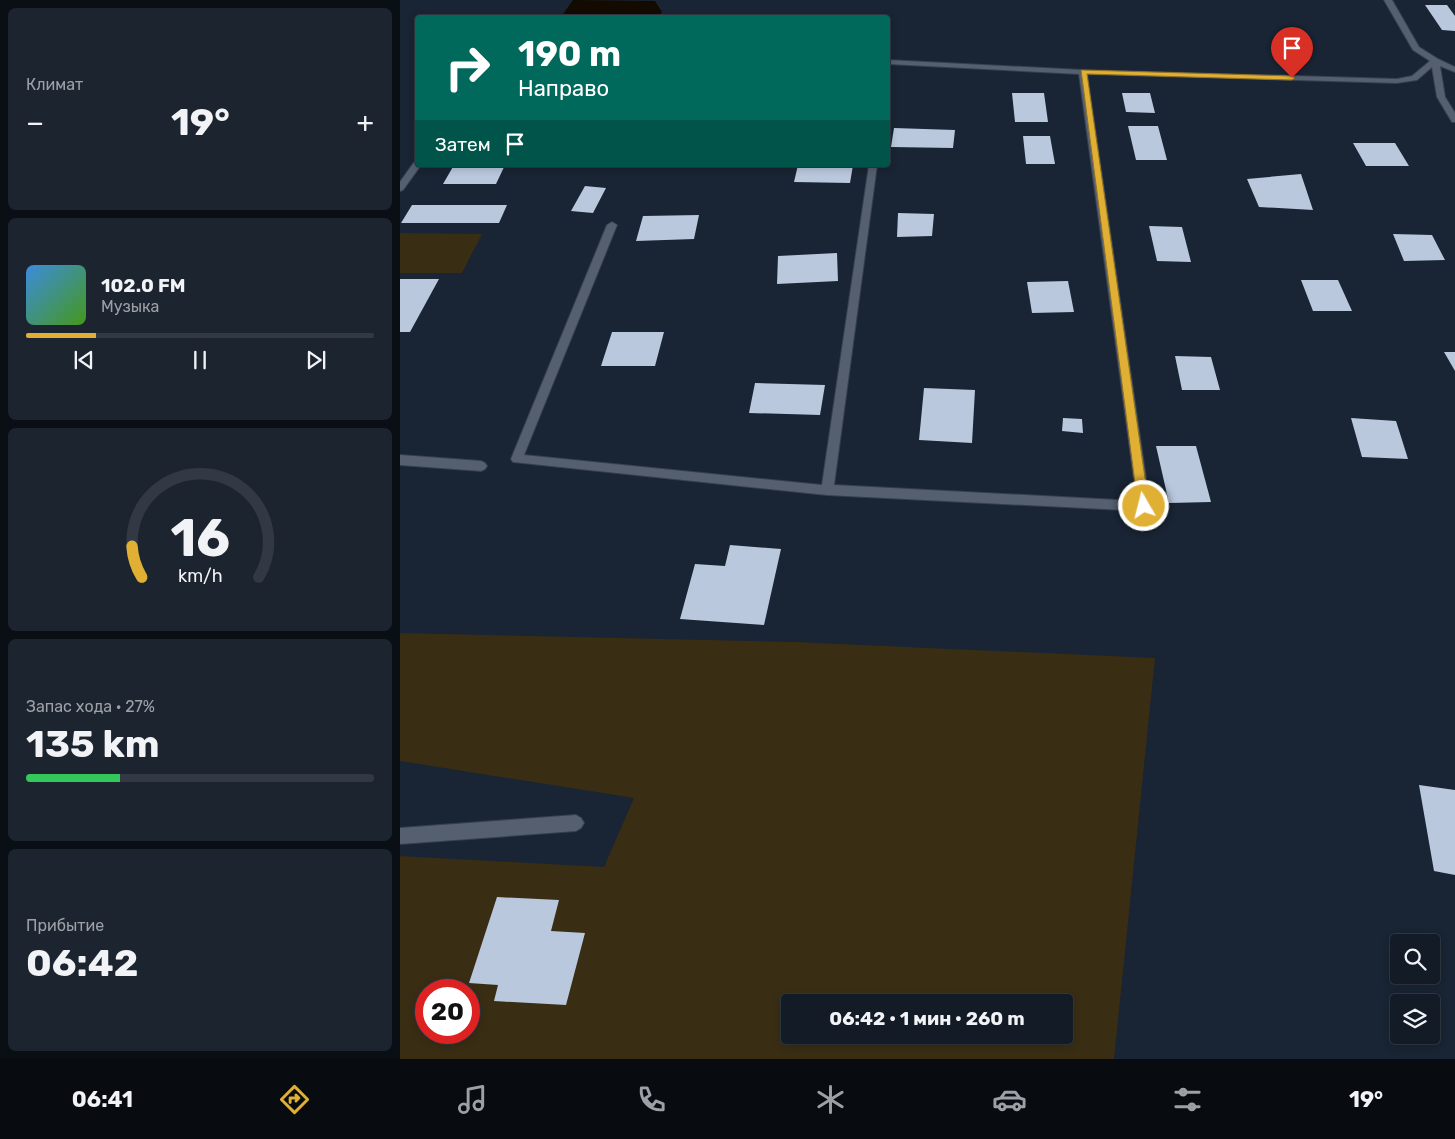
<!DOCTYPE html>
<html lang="ru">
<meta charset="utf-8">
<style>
:root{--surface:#131b27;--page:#1c242f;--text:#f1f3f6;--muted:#9da1a7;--line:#323944;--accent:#e0b034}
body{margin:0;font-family:Rubik,sans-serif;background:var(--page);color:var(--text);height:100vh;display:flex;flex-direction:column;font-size:19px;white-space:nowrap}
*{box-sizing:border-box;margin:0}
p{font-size:16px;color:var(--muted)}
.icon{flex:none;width:28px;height:28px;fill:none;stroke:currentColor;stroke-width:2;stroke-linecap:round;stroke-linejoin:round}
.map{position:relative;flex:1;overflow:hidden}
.sheet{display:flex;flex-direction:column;gap:8px;padding:8px;background:#0a0f15;width:400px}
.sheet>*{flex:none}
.hud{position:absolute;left:15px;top:15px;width:475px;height:152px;border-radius:5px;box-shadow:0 2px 8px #0003,0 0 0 1px var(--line);background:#00695c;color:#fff;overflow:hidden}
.fabs{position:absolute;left:990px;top:934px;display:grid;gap:10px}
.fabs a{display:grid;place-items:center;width:50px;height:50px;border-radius:5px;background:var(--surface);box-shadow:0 2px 8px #0003,0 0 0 1px var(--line);font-size:25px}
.speed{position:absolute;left:15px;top:979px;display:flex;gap:10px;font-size:25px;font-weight:700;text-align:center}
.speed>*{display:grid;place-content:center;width:65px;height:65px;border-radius:50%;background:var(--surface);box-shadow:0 2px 8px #0003,0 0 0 1px var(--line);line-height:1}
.speed .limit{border:8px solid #d22;background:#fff;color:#111}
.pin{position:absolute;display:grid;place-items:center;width:42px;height:42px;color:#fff;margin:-51px -21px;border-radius:50% 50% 50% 0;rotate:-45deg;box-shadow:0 0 5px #0007}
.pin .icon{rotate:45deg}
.me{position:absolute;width:55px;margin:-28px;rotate:352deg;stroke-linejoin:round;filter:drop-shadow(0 0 4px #0008)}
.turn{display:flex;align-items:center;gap:18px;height:105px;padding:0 20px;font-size:22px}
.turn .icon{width:65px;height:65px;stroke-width:2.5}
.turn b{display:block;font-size:35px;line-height:42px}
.then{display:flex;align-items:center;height:48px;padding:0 20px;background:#0003;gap:10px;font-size:19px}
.big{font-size:38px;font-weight:700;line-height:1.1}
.sheet .card{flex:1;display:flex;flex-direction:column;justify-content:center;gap:8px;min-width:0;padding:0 18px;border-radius:8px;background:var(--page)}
.sheet .dial{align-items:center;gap:0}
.dial svg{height:130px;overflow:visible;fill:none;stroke:var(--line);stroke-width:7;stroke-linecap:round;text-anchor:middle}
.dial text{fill:var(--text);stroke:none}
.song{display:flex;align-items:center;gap:15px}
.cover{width:60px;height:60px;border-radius:8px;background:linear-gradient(135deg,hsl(210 70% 55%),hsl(100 70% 35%))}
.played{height:5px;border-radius:2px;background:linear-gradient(90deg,var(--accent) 20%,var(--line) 20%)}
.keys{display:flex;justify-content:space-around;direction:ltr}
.heat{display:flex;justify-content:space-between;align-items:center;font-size:28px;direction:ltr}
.charge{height:8px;border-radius:4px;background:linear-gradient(90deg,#34c759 27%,var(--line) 0)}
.trip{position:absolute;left:381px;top:994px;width:292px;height:50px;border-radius:5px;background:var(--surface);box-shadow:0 2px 8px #0003,0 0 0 1px var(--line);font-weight:700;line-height:50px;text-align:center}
.dock{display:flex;height:80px;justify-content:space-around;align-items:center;background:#080b10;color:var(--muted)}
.dock .icon{width:35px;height:35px}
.dock .current{color:var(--accent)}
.dock b{font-size:22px;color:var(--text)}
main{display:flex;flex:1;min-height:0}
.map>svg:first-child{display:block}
.green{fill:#392d14;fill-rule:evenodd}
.water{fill:#130a00}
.building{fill:#b9c8dd}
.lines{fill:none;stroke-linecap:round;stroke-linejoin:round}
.minor-casing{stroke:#353f4f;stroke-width:2}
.minor{fill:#555f6f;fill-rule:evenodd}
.route{fill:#e0b034;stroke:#927222}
</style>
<main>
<section class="sheet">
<div class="card"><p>Климат</p>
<div class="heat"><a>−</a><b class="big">19°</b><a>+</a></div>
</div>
<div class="card">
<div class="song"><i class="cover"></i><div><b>102.0 FM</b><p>Музыка</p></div></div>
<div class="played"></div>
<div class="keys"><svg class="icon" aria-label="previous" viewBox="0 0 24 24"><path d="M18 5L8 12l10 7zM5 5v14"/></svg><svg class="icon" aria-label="pause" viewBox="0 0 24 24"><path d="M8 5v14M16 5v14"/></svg><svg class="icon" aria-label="next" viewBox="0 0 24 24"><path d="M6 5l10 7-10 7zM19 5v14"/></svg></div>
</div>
<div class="card dial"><svg viewBox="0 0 100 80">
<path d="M14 69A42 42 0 1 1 86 69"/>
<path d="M14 69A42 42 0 0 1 8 50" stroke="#e0b034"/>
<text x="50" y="56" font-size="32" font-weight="700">16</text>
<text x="50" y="72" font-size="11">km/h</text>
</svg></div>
<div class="card"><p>Запас хода · 27%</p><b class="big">135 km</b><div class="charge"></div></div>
<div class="card"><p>Прибытие</p><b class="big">06:42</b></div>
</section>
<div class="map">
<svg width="1055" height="1059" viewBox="0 0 1055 1059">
<rect width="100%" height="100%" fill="#192434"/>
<path class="green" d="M0 233 82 234 62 273H0Z
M0 633 396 642 755 658 714 1059H0V856L204 867 234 798 0 761ZM26 990H69V1032H26ZM390 1002H665V1035H390Z"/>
<path class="water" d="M173 0 255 1 262 12 258 17H161Z"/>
<path class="building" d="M1025 5H1047L1055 16V31L1042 30Z
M612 93H644L648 122H615Z
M722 93H750L755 113 726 112Z
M728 126H758L767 160H736Z
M494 128 555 130 553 148 491 147Z
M623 136H650L655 164H626Z
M953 143H995L1009 166H966Z
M54 165H105L96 184H43Z
M398 165H453L450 183 394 182Z
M901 174 913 210 859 207 847 179Z
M185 186 206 188 193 213 171 211Z
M12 205H107L99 223H1Z
M498 213 534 214 532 236 497 237Z
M299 215 294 239 236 241 243 216Z
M749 226 782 227 791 262 757 261Z
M993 234 1032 235 1045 260 1004 261Z
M437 253 438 281 377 284 378 256Z
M0 279H39L10 332H0Z
M901 280H938L952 311H913Z
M668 281 674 312 632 313 627 282Z
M212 332H264L255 366H201Z
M1044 352H1055V371Z
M775 356 811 357 820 390H782Z
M355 383 425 385 420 415 349 413Z
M524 388 575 390 572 443 519 440Z
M663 418 682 419 683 433 662 431Z
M951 418 996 421 1008 459 962 457Z
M756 446H796L811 502 769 503Z
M330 545 381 549 364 625 280 619 295 564 325 566Z
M1019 785 1055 790V875L1034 871Z
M97 897 159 900 151 931 185 933 166 1005 94 1001 98 985 69 983Z"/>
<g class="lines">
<g class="minor-casing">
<path id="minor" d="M984 0H992L1019 47 1038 59 1055 67V72L1040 66 1045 97 1055 113V122H1052L1037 97 1032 67 1017 80 997 83 687 74 750 506 748 510 744 511 427 495 113 462 111 459 207 225 212 222 217 225 124 455 422 485 469 165H477L434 485 737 501 679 74 488 64V60L683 70 997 79 1012 76 1030 61 1013 50Z
M15 161H18V165H21L3 190 0 191V182Z
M0 455 81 461 85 463 87 466 85 469 81 471 0 465Z
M176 815 181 818 184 823 181 828 176 831 0 844V828Z"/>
</g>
<use href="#minor" class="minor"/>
</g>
<path class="route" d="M681 70 892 76 895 78 892 80 687 74 749 506 744 510 738 506Z"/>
</svg>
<div class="fabs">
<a><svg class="icon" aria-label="search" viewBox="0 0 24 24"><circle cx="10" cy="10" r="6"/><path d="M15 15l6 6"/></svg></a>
<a><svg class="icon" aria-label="layers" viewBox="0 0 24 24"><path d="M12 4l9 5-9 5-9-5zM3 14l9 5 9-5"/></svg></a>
</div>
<div class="speed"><div class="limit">20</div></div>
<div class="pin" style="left:892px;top:78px;background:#d93025"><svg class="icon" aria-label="arrive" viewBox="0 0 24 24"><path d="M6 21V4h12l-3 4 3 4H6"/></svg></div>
<svg class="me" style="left:744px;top:506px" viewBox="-20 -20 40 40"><circle r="17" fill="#e0b034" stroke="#fff" stroke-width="3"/><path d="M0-11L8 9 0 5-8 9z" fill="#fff"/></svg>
<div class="trip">06:42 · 1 мин · 260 m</div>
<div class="hud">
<div class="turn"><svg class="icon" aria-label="right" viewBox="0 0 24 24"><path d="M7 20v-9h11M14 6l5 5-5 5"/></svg><div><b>190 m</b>Направо</div></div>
<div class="then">Затем<svg class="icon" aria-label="arrive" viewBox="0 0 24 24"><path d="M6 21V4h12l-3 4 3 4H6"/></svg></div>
</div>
</div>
</main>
<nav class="dock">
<b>06:41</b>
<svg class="icon current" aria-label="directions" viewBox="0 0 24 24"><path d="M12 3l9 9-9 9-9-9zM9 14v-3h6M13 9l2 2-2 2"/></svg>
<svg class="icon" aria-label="music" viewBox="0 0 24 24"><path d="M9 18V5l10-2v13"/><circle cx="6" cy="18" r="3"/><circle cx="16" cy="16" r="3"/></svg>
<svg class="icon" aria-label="phone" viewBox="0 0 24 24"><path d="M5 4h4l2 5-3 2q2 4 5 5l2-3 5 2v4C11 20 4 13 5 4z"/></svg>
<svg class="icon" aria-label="climate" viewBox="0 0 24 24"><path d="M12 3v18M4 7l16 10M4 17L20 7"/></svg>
<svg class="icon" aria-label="car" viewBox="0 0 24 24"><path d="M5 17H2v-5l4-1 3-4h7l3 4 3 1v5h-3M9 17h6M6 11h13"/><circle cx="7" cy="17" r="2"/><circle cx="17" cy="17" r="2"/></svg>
<svg class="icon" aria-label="filters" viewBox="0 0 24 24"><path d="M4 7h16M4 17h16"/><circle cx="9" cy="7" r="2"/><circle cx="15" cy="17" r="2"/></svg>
<b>19°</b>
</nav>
